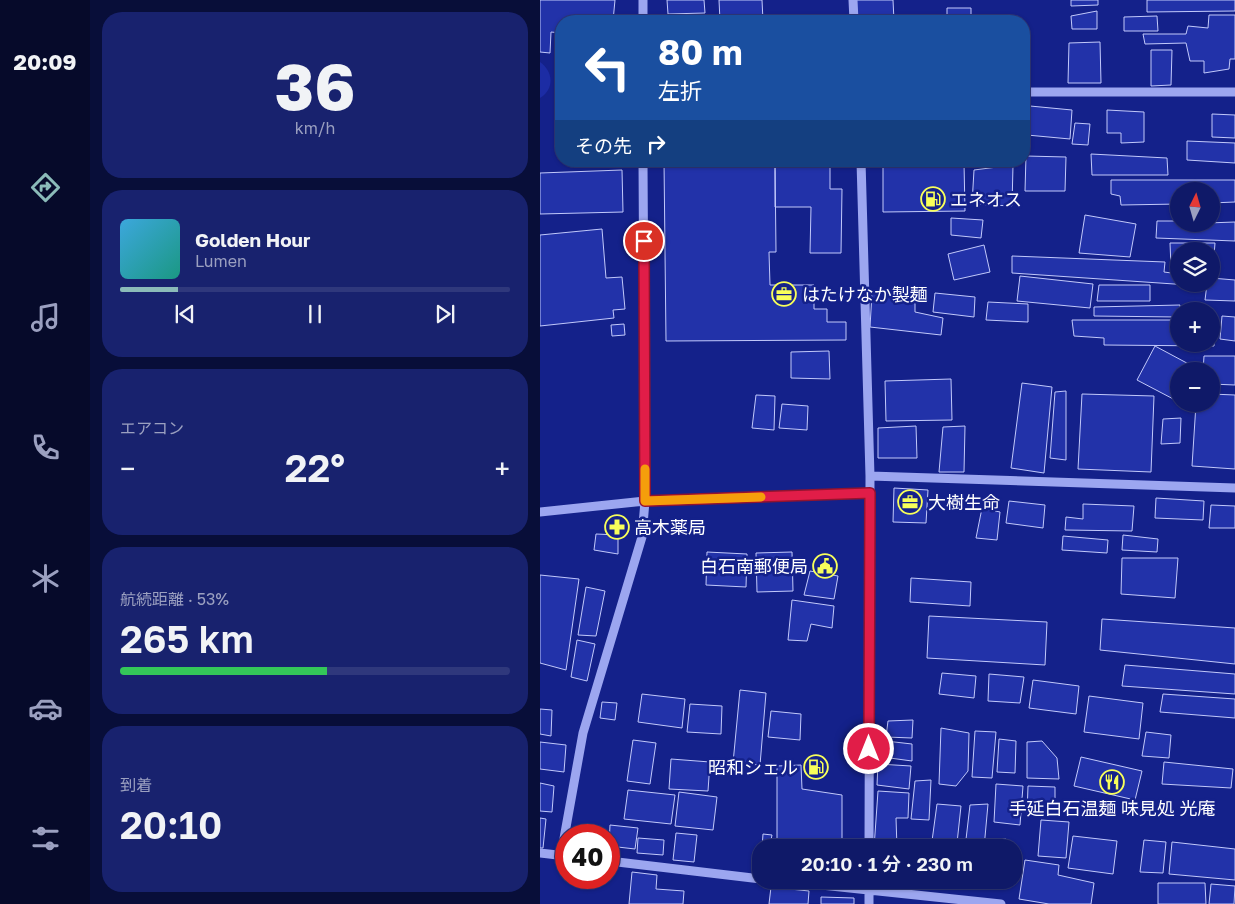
<!DOCTYPE html>
<html lang="ja">
<meta charset="utf-8">
<style>
:root{--surface:#0f1968;--page:#18226e;--text:#f1f3f6;--muted:#9ba0c0;--line:#2f387c;--accent:#8bbbb9}
body{margin:0;font-family:"Golos Text","Noto Sans JP",sans-serif;background:var(--page);color:var(--text);height:100vh;display:flex;flex-direction:column;font-size:19px;white-space:nowrap}
*{box-sizing:border-box;margin:0}
p{font-size:16px;color:var(--muted)}
.icon{flex:none;width:28px;height:28px;fill:none;stroke:currentColor;stroke-width:2;stroke-linecap:round;stroke-linejoin:round}
.map{position:relative;flex:1;overflow:hidden}
.drawer{display:flex;flex-direction:column;gap:12px;padding:12px;background:#080e39;width:450px}
.drawer>*{flex:none}
.top-card{position:absolute;left:15px;top:15px;width:475px;height:152px;border-radius:20px;box-shadow:0 1px 4px #0004,0 0 0 1px var(--line);background:#1a4fa0;color:#fff;overflow:hidden}
.needle{width:32px;rotate:5deg}
.controls{position:absolute;left:630px;top:182px;display:grid;gap:10px}
.controls a{display:grid;place-items:center;width:50px;height:50px;border-radius:50%;background:var(--surface);box-shadow:0 1px 4px #0004,0 0 0 1px var(--line);font-size:25px}
.speed{position:absolute;left:15px;top:824px;display:flex;gap:10px;font-size:25px;font-weight:700;text-align:center}
.speed>*{display:grid;place-content:center;width:65px;height:65px;border-radius:50%;background:var(--surface);box-shadow:0 1px 4px #0004,0 0 0 1px var(--line);line-height:1}
.speed .limit{border:8px solid #d22;background:#fff;color:#111}
.pin{position:absolute;display:grid;place-items:center;width:42px;height:42px;color:#fff;margin:-21px;border:2px solid #fff;border-radius:50%;box-shadow:0 1px 5px #0007}
.me{position:absolute;width:55px;margin:-28px;rotate:0deg;stroke-linejoin:round;filter:drop-shadow(0 0 4px #0008)}
.turn{display:flex;align-items:center;gap:18px;height:105px;padding:0 20px;font-size:22px}
.turn .icon{width:65px;height:65px;stroke-width:2.5}
.turn b{display:block;font-size:35px;line-height:42px}
.then{display:flex;align-items:center;height:48px;padding:0 20px;background:#0003;gap:10px;font-size:19px}
.big{font-size:38px;font-weight:600;line-height:1.1}
.drawer .tile{flex:1;display:flex;flex-direction:column;justify-content:center;gap:8px;min-width:0;padding:0 18px;border-radius:20px;background:var(--page)}
.drawer .dial{align-items:center;gap:0}
.dial b{font-size:65px;line-height:1}
.song{display:flex;align-items:center;gap:15px}
.cover{width:60px;height:60px;border-radius:8px;background:linear-gradient(135deg,hsl(200 70% 55%),hsl(170 70% 35%))}
.played{height:5px;border-radius:2px;background:linear-gradient(90deg,var(--accent) 15%,var(--line) 15%)}
.keys{display:flex;justify-content:space-around;direction:ltr}
.heat{display:flex;justify-content:space-between;align-items:center;font-size:28px;direction:ltr}
.charge{height:8px;border-radius:4px;background:linear-gradient(90deg,#34c759 53%,var(--line) 0)}
.trip{position:absolute;left:212px;top:839px;width:270px;height:50px;border-radius:20px;background:var(--surface);box-shadow:0 1px 4px #0004,0 0 0 1px var(--line);font-weight:600;line-height:50px;text-align:center}
main{display:flex;flex:1;min-height:0}
.dock{display:flex;flex-direction:column;width:90px;justify-content:space-around;align-items:center;background:#060a2a;color:var(--muted)}
.dock .icon{width:35px;height:35px}
.dock .selected{color:var(--accent)}
.dock b{font-size:22px;color:var(--text)}
.map>svg:first-child{display:block}
.green{fill:#1c2ca4}
.building{fill:#2232a9;stroke:#c2c9fb}
.lines{fill:none;stroke-linecap:round;stroke-linejoin:round}
.minor{stroke:#9ca6f0;stroke-width:9}
.route-casing{stroke:#92132f;stroke-width:12}
.route{stroke:#e11d48;stroke-width:9}
.slow{stroke:#f59e0b;stroke-width:9}
.labels{text-anchor:middle;dominant-baseline:central;stroke-width:5;stroke-linejoin:round;paint-order:stroke}
.poi-label{font-size:18px;fill:#fff;stroke:#14218a;text-anchor:start}
</style>
<main>
<nav class="dock">
<b>20:09</b>
<svg class="icon selected" aria-label="directions" viewBox="0 0 24 24"><path d="M12 3l9 9-9 9-9-9zM9 14v-3h6M13 9l2 2-2 2"/></svg>
<svg class="icon" aria-label="music" viewBox="0 0 24 24"><path d="M9 18V5l10-2v13"/><circle cx="6" cy="18" r="3"/><circle cx="16" cy="16" r="3"/></svg>
<svg class="icon" aria-label="phone" viewBox="0 0 24 24"><path d="M5 4h4l2 5-3 2q2 4 5 5l2-3 5 2v4C11 20 4 13 5 4z"/></svg>
<svg class="icon" aria-label="climate" viewBox="0 0 24 24"><path d="M12 3v18M4 7l16 10M4 17L20 7"/></svg>
<svg class="icon" aria-label="car" viewBox="0 0 24 24"><path d="M5 17H2v-5l4-1 3-4h7l3 4 3 1v5h-3M9 17h6M6 11h13"/><circle cx="7" cy="17" r="2"/><circle cx="17" cy="17" r="2"/></svg>
<svg class="icon" aria-label="filters" viewBox="0 0 24 24"><path d="M4 7h16M4 17h16"/><circle cx="9" cy="7" r="2"/><circle cx="15" cy="17" r="2"/></svg>
</nav>
<section class="drawer">
<div class="tile dial"><b>36</b><p>km/h</p></div>
<div class="tile">
<div class="song"><i class="cover"></i><div><b>Golden Hour</b><p>Lumen</p></div></div>
<div class="played"></div>
<div class="keys"><svg class="icon" aria-label="previous" viewBox="0 0 24 24"><path d="M18 5L8 12l10 7zM5 5v14"/></svg><svg class="icon" aria-label="pause" viewBox="0 0 24 24"><path d="M8 5v14M16 5v14"/></svg><svg class="icon" aria-label="next" viewBox="0 0 24 24"><path d="M6 5l10 7-10 7zM19 5v14"/></svg></div>
</div>
<div class="tile"><p>エアコン</p>
<div class="heat"><a>−</a><b class="big">22°</b><a>+</a></div>
</div>
<div class="tile"><p>航続距離 · 53%</p><b class="big">265 km</b><div class="charge"></div></div>
<div class="tile"><p>到着</p><b class="big">20:10</b></div>
</section>
<div class="map">
<svg width="695" height="904" viewBox="0 0 695 904">
<rect width="100%" height="100%" fill="#14218a"/>
<path class="green" d="M0 62C13 71 15 89 0 98Z"/>
<path class="building" d="M0 0H75L73 21H21V33L11 32 10 53 0 52Z
M127 0H164L165 13 128 14Z
M179 0H222L223 21H180Z
M316 0H353L354 21H316Z
M531 0H558V5L531 6Z
M607 0H695V11L607 12Z
M407 8H431V19L438 21H407Z
M557 11V29H532L531 16Z
M669 15H695V59H690L689 69 664 73V61H650L646 43 605 44 603 34H646L648 26 668 28Z
M617 16 618 31H584V17Z
M560 42 561 83H528L529 43Z
M611 50H632L631 85 611 86Z
M490 106 532 110 530 139 487 135Z
M567 110 604 112V142L581 143V133H567Z
M672 114 695 115V138L672 137Z
M535 123 550 124 548 145 532 144Z
M647 141 695 143V163L647 160Z
M551 154 627 158 628 175H552Z
M486 156 526 157 525 191H485Z
M124 161H235L236 252H229L230 285H274V309H287V322H306V340L126 341Z
M235 161H290V189H302L301 253H270L271 207H235Z
M424 163 425 211 343 212V165Z
M473 165 472 206 432 204 434 170Z
M82 170 83 212 0 214V173Z
M571 180H695V202L671 203V191H639V204L581 205 580 196 571 194Z
M545 215 596 224 590 257 539 253Z
M411 218 443 220 441 238 411 235Z
M617 221H639V224L695 222V241L616 238Z
M62 229 66 278 82 277 85 309 73 310 74 318 0 326V235Z
M630 243H675L673 269H671V251H639V267H631Z
M444 245 450 272 414 280 408 254Z
M472 256 625 262 624 272 639 274V284L649 285 472 273Z
M480 276 553 284 550 308 477 301Z
M671 278 695 280V301L665 300 667 284H671Z
M559 285H610V301H557Z
M332 293 375 295V312L403 318 401 335 330 327Z
M395 293 435 297 434 317 393 312Z
M448 302 488 304V322L446 320Z
M640 305 639 317 554 316V307Z
M682 316 695 317V341L680 339Z
M532 320H639V344H671V320H675L674 346 564 345V338L534 336Z
M84 324 85 335 72 336 71 325Z
M615 346 658 369 657 371H639V402L597 380Z
M289 351 290 379 251 378V352Z
M664 356H695V385L671 384V371H663Z
M411 379 412 420 346 421 345 381Z
M482 383 512 387 504 473 471 468Z
M526 391V460L510 458 515 392Z
M542 394 614 396 611 472 538 469Z
M671 394 695 395V469L652 466 656 404H671Z
M216 395 235 396 234 430 212 428Z
M242 404 268 406 267 430 239 428Z
M641 418 640 443 621 444 623 419Z
M376 426 377 458H338V428Z
M425 426 424 472H399L403 427Z
M354 488 388 490 386 523 353 522Z
M616 498 664 501 663 520 615 518Z
M469 501 505 505 503 528 466 523Z
M543 504 594 506 592 531 525 530 526 517 543 519Z
M671 505 695 506V528H669Z
M442 508 460 512 457 540 436 538Z
M56 534 78 535V554L54 550Z
M583 535 618 539 617 552 582 550Z
M523 536 568 540 567 553 522 550Z
M167 552 207 554 206 587 166 585Z
M252 552 253 591 217 592 216 553Z
M582 558H638L635 598 581 594Z
M270 571 298 576 294 599 264 595Z
M0 575 39 579 26 670 0 663Z
M371 578 431 582 430 606 370 602Z
M46 587 65 591 56 636 38 635Z
M252 600 294 606 292 628 271 624 267 641 248 640Z
M389 616 507 622 505 665 387 658Z
M562 619 695 628V664L560 650Z
M37 640 55 644 47 681 31 677Z
M585 665 695 674V694L582 686Z
M402 673 436 676 434 698 399 694Z
M449 674 484 677 480 703 448 701Z
M493 680 539 686 536 714 489 708Z
M200 690 226 693 220 765 193 763Z
M102 694 145 699 142 728 98 722Z
M623 694 695 699V718L620 712Z
M549 696 603 703 599 739 544 732Z
M62 702 77 703 75 720 60 718Z
M150 704 182 706 181 734 147 732Z
M0 709 12 710 11 736 0 734Z
M231 711 261 714 260 740 228 737Z
M373 720 372 738 346 737 348 721Z
M401 728 429 733 428 771 416 786 399 784Z
M435 731 456 732 452 778 432 777Z
M606 732 631 735 629 758 602 756Z
M459 739 476 741 475 773 457 772Z
M93 740 116 743 110 784 87 781Z
M337 740 372 744V761L335 756Z
M502 741 517 758 519 779 487 778V742Z
M0 742 26 745 24 772 0 769Z
M541 757 602 771 595 800 534 786Z
M131 759 170 762 168 791 129 789Z
M624 762 693 769 691 788 622 784Z
M338 764 371 766 369 789 337 785Z
M261 765 262 789 302 795V842L237 840V766Z
M391 780 389 820 371 819 375 781Z
M0 783 14 786 12 812 0 811Z
M456 784 483 786 480 825 454 822Z
M488 786 515 787V816L487 814Z
M88 790 135 795 131 824 84 819Z
M338 791 369 793 368 818H356L357 848H334Z
M139 792 177 797 173 830 135 826Z
M397 804 421 806 417 843 392 841Z
M448 804 444 848H425L430 805Z
M0 818 6 819 3 848H0Z
M501 820 529 822 526 858 498 856Z
M70 825 98 828 95 849 69 846Z
M136 833 157 835 154 862 133 860Z
M223 834 232 835 231 840 239 841 238 848H222Z
M533 836 577 841 573 874 528 868Z
M98 838 124 840 123 855 97 853Z
M451 839H466L465 848H450Z
M604 840 626 842 623 873 600 872Z
M632 842 695 849V880L629 874Z
M485 860 519 865 518 875 554 883 551 904H509L479 899Z
M92 872 117 875 116 889 144 891 143 904H89Z
M618 883H665L666 904H618Z
M671 884 695 886 694 904H669Z
M231 887 269 891 268 904H229Z
M281 897 314 898V904H281Z"/>
<g class="lines">
<path class="minor" d="M103 0V21
M313 0 314 21
M484 92H695
M321 161 330 476 329 848
M330 476 695 488
M0 512 105 501 330 493
M0 853 26 856
M21 855 43 733 102 537 105 501 103 161
M69 861 221 879
M234 880 461 904
M329 904V880"/>
</g>
<g class="lines">
<g class="route-casing">
<path id="route" d="M104 241 105 501 330 493 329 749"/>
</g>
<use href="#route" class="route"/>
<path class="slow" d="M105 469V501L221 497"/>
</g>
<defs>
<g id="fuel-ring" transform="scale(1.25)"><circle r="9.5" fill="#14218a" stroke="#f8ff5a" stroke-width="1.5"/><path d="M-5.5-6h7V0h2V4h1.3V-2.5L3-4.5l.8-.8L6-3V5H2.5V1h-1V6h-7ZM-4.2-4.7v3.2H.2V-4.7Z" fill="#f8ff5a"/></g>
<g id="office-ring" transform="scale(1.25)"><circle r="9.5" fill="#14218a" stroke="#f8ff5a" stroke-width="1.5"/><path d="M-6-3h4V-5.5h4V-3h4V5H-6ZM-1-4.5V-3h2v-1.5ZM-6 0V1H6V0Z" fill="#f8ff5a"/></g>
<g id="pharmacy-ring" transform="scale(1.25)"><circle r="9.5" fill="#14218a" stroke="#f8ff5a" stroke-width="1.5"/><path d="M-2-6h4v4h4v4h-4v4h-4v-4h-4v-4h4Z" fill="#f8ff5a"/></g>
<g id="civic-ring" transform="scale(1.25)"><circle r="9.5" fill="#14218a" stroke="#f8ff5a" stroke-width="1.5"/><path d="M-.6-6.5H3V-4.5H.6V-3L4-1V1h2V6H-6V1h2V-1L-.6-3ZM-1.2 2.5V6h2.4V2.5Z" fill="#f8ff5a"/></g>
<g id="restaurant-ring" transform="scale(1.25)"><circle r="9.5" fill="#14218a" stroke="#f8ff5a" stroke-width="1.5"/><path d="M-5-6h1v4h1v-4h1v4h1v-4h1v5L-1.5 .5V6h-2V.5L-5-1ZM5-6V6H3V1.5H1.5Q1.5-4 5-6Z" fill="#f8ff5a"/></g>
</defs>
<g fill-rule="evenodd">
<use href="#fuel-ring" x="393" y="199"/>
<use href="#office-ring" x="244" y="294"/>
<use href="#office-ring" x="370" y="502"/>
<use href="#pharmacy-ring" x="77" y="527"/>
<use href="#civic-ring" x="285" y="566"/>
<use href="#fuel-ring" x="276" y="767"/>
<use href="#restaurant-ring" x="572" y="782"/>
</g>
<g class="labels">
<g class="poi-label">
<text x="410" y="199">エネオス</text>
<text x="262" y="294">はたけなか製麺</text>
<text x="388" y="502">大樹生命</text>
<text x="94" y="527">高木薬局</text>
<text x="268" y="566" text-anchor="end">白石南郵便局</text>
<text x="258" y="767" text-anchor="end">昭和シェル</text>
<text x="572" y="808" text-anchor="middle">手延白石温麺 味見処 光庵</text>
</g>
</g>
</svg>
<div class="controls">
<a><svg class="needle" viewBox="-14 -14 28 28"><path d="M0-13l5 13h-10z" fill="#e53935"/><path d="M0 13l5-13h-10z" fill="#9ba0c0"/></svg></a>
<a><svg class="icon" aria-label="layers" viewBox="0 0 24 24"><path d="M12 4l9 5-9 5-9-5zM3 14l9 5 9-5"/></svg></a>
<a>+</a>
<a>−</a>
</div>
<div class="speed"><div class="limit">40</div></div>
<div class="pin" style="left:104px;top:241px;background:#d93025"><svg class="icon" aria-label="arrive" viewBox="0 0 24 24"><path d="M6 21V4h12l-3 4 3 4H6"/></svg></div>
<svg class="me" style="left:329px;top:749px" viewBox="-20 -20 40 40"><circle r="17" fill="#e11d48" stroke="#fff" stroke-width="3"/><path d="M0-11L8 9 0 5-8 9z" fill="#fff"/></svg>
<div class="trip">20:10 · 1 分 · 230 m</div>
<div class="top-card">
<div class="turn"><svg class="icon" aria-label="left" viewBox="0 0 24 24"><path d="M17 20v-9H6M10 6l-5 5 5 5"/></svg><div><b>80 m</b>左折</div></div>
<div class="then">その先<svg class="icon" aria-label="right" viewBox="0 0 24 24"><path d="M7 20v-9h11M14 6l5 5-5 5"/></svg></div>
</div>
</div>
</main>
